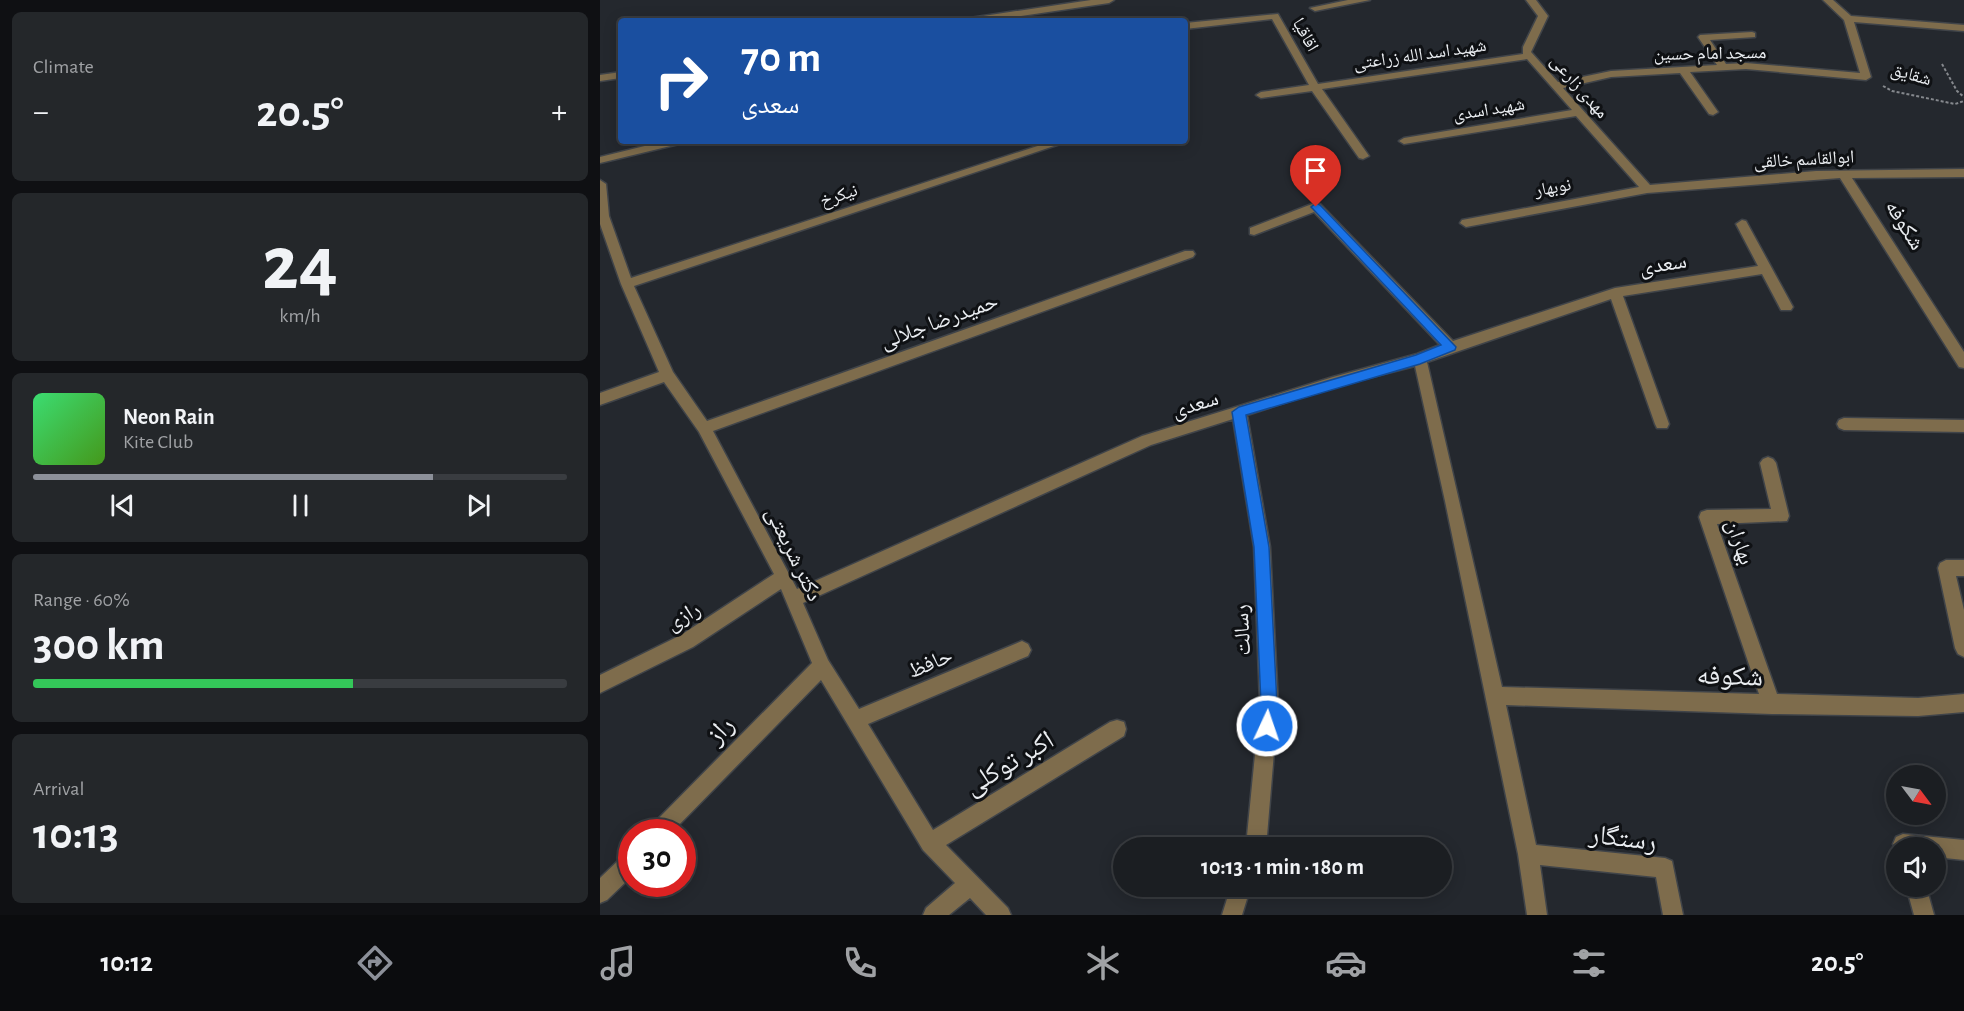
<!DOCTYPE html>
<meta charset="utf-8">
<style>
:root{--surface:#1b1e22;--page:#24272a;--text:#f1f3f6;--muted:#a0a2a5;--line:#393c40;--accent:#8c9099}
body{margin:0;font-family:"Alegreya Sans","Noto Naskh Arabic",sans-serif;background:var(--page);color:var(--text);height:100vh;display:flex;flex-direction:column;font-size:22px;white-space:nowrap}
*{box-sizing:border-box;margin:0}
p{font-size:20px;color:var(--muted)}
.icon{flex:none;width:33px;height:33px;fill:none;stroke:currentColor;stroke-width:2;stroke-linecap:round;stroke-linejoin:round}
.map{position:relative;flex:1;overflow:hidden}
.sheet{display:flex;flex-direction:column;gap:12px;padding:12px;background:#0f1013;width:600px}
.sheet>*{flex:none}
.guide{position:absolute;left:18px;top:18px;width:570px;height:126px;border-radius:6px;box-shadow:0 3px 15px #0003,0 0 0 2px var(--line);background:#1a4fa0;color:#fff;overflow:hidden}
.needle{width:39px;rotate:122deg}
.buttons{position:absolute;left:1286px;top:765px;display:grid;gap:12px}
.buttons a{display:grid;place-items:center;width:60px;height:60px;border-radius:50%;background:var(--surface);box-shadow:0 3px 15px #0003,0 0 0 2px var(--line);font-size:30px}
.speed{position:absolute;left:18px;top:819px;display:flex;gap:12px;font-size:30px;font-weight:700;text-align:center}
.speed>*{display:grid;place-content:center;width:78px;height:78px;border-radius:50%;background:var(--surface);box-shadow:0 3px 15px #0003,0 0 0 2px var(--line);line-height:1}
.speed .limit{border:9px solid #d22;background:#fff;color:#111}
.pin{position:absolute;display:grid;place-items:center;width:51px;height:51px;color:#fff;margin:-62px -26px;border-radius:50% 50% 50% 0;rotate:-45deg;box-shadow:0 0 6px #0007}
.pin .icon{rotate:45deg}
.me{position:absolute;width:66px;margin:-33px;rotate:3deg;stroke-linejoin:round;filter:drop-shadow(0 0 4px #0008)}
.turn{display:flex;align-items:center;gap:21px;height:126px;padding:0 24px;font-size:27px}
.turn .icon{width:78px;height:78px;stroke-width:2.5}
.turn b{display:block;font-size:42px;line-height:51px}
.big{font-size:45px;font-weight:700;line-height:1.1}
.sheet .widget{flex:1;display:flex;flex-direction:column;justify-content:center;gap:9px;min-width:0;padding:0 21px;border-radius:9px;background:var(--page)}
.sheet .dial{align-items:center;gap:0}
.dial b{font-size:78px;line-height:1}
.song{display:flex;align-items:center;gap:18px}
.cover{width:72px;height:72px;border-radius:9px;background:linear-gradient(135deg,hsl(140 70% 55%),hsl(100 70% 35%))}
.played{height:6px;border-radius:3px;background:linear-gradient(90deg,var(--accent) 75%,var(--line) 75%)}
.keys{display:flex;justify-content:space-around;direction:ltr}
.heat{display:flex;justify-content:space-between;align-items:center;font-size:33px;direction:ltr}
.charge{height:9px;border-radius:4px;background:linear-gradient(90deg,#34c759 60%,var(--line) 0)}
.trip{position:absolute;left:513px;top:837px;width:339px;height:60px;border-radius:30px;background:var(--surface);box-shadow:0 3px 15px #0003,0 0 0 2px var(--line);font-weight:700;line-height:60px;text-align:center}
.dock{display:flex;height:96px;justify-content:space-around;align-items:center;background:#0b0c0e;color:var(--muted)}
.dock .icon{width:42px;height:42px}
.dock .selected{color:var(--accent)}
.dock b{font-size:27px;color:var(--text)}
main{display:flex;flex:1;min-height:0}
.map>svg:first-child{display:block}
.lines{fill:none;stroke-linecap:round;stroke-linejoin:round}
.minor-casing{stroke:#404449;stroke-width:3}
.path{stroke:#85888d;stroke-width:2;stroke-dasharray:3 2;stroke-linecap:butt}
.minor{fill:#7e6c4c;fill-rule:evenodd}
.route{fill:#1a73e8;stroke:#114b97;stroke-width:1.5}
.labels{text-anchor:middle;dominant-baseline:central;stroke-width:6;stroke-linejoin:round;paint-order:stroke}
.far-street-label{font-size:18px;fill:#eaedf1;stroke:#0f1114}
.street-label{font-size:22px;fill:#eaedf1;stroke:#0f1114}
.near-street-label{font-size:27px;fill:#eaedf1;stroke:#0f1114}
</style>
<main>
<section class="sheet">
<div class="widget"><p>Climate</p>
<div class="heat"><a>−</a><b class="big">20.5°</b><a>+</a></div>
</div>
<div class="widget dial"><b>24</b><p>km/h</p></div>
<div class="widget">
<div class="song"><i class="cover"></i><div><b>Neon Rain</b><p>Kite Club</p></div></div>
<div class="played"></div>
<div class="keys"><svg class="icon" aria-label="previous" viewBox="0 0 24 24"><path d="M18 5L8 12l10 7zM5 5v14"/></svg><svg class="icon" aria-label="pause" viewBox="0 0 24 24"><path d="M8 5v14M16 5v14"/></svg><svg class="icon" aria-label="next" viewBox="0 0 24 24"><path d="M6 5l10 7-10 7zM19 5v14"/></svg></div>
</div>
<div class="widget"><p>Range · 60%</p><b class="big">300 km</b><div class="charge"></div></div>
<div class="widget"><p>Arrival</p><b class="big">10:13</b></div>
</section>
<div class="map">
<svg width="1364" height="915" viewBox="0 0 1364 915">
<rect width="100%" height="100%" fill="#24282e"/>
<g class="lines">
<g class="minor-casing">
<path id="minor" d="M491 0H514L509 3 388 21H365L370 18Z
M748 0H770L715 11 710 8Z
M926 0H936L948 16 931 52 958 82 1011 71 1117 65 1098 37 1100 35 1152 32 1155 33V37L1110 40 1126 64 1146 63 1260 73 1244 20 1223 0H1233L1251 16 1364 25V31L1254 22 1271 77 1266 80 1146 69 1090 72 1118 112 1113 115 1109 114 1080 73 1011 77 963 88 1050 185 1216 171 1364 169V177L1252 178 1364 352V368L1359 367 1240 178 1047 193 866 227 860 223 862 220 1039 187 976 116 804 144 799 141 804 138 972 110 927 59 722 89 769 156 763 159 759 158 712 91 661 98 656 95 661 92 709 85 672 19 585 29V23L678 14 718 84 923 54V47L938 16Z
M21 72V78L0 81V75Z
M65 141H84L83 143 0 163V157Z
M453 141 466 142 34 286 73 372 107 421 585 251H593L595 254 593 257 113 431 197 589 542 436 733 377 817 354 840 345 714 212 654 235 650 234V228L712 204H720L853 341 1015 288 1158 266 1136 224 1142 220 1146 221 1193 307 1191 310H1181L1162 274 1023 296 1069 424 1067 428H1057L1055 424 1011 299 827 362 902 687 1159 694 1099 517 1101 512 1107 510 1171 509 1160 463 1163 459 1168 457 1173 459 1176 463 1189 516 1187 521 1117 524 1177 694 1318 698 1364 694V712L1318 716 1172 714 906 705 936 845 1065 858 1072 861 1083 915H1063L1056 877 940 865 947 915H927L918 854 845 501 815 366 733 387 647 415 670 547 678 704 667 836 663 848H643L647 836 660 704 654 547 633 419 551 445 203 603 228 660 259 709 422 641 428 644 431 650 428 656 268 724 333 830 510 722 517 720 524 722 526 729 524 736 346 845 408 908 411 915H386L370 898 349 915H323L326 908 355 883 323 850 221 680 72 832H49L52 825 212 663 181 589 93 647 0 693V675L81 635 174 574 99 432 64 382 0 405V393L59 372 21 284 0 224V180L6 184 9 216 31 278Z
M1244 418 1364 420V432L1244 430 1239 428 1237 424 1239 420Z
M1346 560H1364V576H1356L1364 610V657L1358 654 1355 648 1338 568 1340 563Z
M1303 834 1364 840V860L1335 857V848H1296V851L1293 844 1296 837Z
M32 851V876L7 900 0 903V878L25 854Z
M631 886H651L642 915H622Z
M1306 886H1326L1334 915H1314Z"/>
</g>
<path class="path" d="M1342 64 1357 91 1364 97
M1283 86 1292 91 1355 104 1364 101"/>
<use href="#minor" class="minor"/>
</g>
<path class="route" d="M716 203 720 205 856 347 855 350 820 364 646 415 669 547 677 704 673 732 667 735 661 732 658 726 661 704 654 547 632 412 639 407 816 355 841 345 713 209 711 207Z"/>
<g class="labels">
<g class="far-street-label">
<text transform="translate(705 35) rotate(61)">اقاقیا</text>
<text transform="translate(1110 54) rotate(-1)">مسجد امام حسین</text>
<text transform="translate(820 55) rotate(-8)">شهید اسد الله زراعتی</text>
<text transform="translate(1311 75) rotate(16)">شقایق</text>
<text transform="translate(979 87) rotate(49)">مهدی زارعی</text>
<text transform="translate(889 110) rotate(-9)">شهید اسدی</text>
<text transform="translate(1204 160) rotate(-3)">ابوالقاسم خالقی</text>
<text transform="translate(953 188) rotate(-10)">نوبهار</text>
<text transform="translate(239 196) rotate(-18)">نیکرخ</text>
</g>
<g class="street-label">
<text transform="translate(1305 225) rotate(58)">شکوفه</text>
<text transform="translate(1063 264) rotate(-9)">سعدی</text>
<text transform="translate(339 321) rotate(-20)">حمیدرضا جلالی</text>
<text transform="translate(595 404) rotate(-17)">سعدی</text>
<text transform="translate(1140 542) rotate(71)">بهاران</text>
<text transform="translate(194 554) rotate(64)">دکتر شریعتی</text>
<text transform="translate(83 616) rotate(-31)">رازی</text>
<text transform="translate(642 630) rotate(-93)">رسالت</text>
<text transform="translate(330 663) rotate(-23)">حافظ</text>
</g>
<g class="near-street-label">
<text transform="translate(1130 676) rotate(2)">شکوفه</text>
<text transform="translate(120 730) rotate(-46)">راز</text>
<text transform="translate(409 763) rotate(-31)">اکبر توکلی</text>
<text transform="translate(1023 838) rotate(7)">رستگار</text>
</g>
</g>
</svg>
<div class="buttons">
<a><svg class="needle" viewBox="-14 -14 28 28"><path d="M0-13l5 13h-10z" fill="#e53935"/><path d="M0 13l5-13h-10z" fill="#a0a2a5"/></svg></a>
<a><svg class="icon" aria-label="sound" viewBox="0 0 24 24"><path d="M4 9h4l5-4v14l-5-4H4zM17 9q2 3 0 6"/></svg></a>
</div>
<div class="speed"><div class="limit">30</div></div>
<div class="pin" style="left:716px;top:207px;background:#d93025"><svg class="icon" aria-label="arrive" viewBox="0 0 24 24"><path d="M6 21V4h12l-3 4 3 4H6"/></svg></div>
<svg class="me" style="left:667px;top:726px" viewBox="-20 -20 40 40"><circle r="17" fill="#1a73e8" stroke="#fff" stroke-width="3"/><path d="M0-11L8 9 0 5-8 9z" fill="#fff"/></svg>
<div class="trip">10:13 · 1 min · 180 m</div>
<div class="guide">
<div class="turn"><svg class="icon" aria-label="right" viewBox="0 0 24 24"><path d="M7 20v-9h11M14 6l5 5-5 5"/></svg><div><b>70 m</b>سعدی</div></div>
</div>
</div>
</main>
<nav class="dock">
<b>10:12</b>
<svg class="icon selected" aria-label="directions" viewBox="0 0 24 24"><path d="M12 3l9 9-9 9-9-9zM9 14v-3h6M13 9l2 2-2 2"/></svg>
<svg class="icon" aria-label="music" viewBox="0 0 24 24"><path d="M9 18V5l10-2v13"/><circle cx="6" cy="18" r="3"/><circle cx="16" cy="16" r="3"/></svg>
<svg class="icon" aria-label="phone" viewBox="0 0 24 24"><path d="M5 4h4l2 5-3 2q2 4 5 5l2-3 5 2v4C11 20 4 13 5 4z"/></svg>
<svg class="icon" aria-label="climate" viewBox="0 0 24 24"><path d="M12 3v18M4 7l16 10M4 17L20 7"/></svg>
<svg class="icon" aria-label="car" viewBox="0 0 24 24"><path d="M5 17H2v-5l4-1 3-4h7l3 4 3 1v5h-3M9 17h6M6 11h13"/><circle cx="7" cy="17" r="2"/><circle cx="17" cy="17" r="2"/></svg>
<svg class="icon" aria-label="filters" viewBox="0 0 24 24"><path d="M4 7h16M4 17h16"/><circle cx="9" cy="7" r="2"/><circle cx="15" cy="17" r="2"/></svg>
<b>20.5°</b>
</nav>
